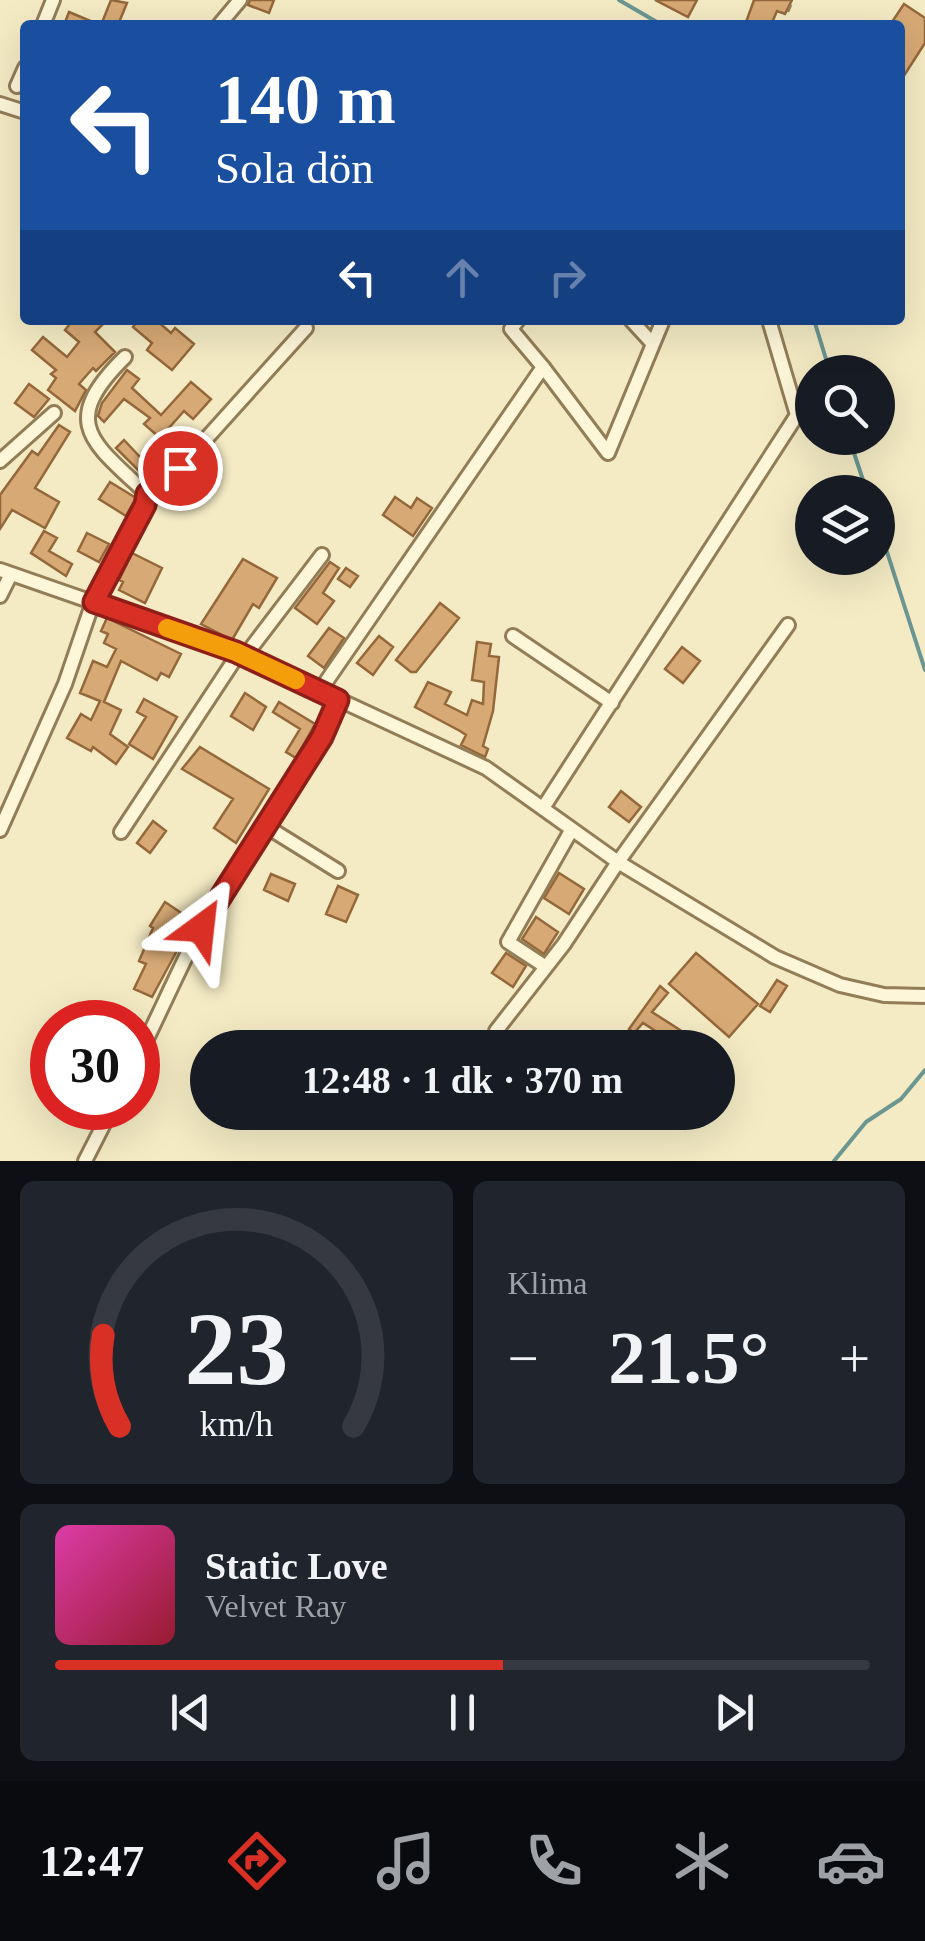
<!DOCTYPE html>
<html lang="tr">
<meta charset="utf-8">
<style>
:root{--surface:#171b24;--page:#20242c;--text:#f1f3f6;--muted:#9ea1a6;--line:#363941;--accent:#d93025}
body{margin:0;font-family:"Times New Roman",serif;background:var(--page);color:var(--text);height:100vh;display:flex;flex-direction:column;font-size:38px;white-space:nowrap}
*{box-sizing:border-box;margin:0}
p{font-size:32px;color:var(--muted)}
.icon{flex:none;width:55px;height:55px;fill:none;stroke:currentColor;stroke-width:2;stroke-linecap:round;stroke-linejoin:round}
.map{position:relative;height:1161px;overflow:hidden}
.drawer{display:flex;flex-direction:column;gap:20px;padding:20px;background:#0d0f14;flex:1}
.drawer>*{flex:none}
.banner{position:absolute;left:20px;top:20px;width:885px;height:305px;border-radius:10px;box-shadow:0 10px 40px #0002;background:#1a4fa0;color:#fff;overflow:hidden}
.fabs{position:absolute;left:795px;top:355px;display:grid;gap:20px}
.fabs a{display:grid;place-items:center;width:100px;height:100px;border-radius:50%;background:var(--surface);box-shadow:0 10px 40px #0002;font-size:50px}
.speed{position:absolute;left:30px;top:1000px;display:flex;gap:20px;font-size:50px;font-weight:700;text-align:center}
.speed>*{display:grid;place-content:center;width:130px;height:130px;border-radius:50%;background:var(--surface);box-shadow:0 10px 40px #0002;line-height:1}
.speed .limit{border:15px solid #d22;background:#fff;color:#111}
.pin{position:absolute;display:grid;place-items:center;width:85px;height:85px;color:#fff;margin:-42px;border:5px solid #fff;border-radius:50%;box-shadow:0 2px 10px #0007}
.me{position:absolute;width:110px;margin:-55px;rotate:30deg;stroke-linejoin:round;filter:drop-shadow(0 0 8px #0008)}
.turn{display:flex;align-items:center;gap:35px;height:210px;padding:0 30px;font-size:45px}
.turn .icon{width:130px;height:130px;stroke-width:2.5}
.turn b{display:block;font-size:70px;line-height:85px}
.lanes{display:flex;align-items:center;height:95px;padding:0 30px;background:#0003;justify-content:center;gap:50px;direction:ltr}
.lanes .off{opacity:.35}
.big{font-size:75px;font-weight:700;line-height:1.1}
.drawer .card{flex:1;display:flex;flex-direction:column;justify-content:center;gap:15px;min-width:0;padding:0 35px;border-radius:15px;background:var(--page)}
.drawer .dial{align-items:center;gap:0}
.dial svg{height:260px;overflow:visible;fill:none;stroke:var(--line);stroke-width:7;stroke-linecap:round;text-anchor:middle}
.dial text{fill:var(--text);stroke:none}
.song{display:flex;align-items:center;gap:30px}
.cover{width:120px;height:120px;border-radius:15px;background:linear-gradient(135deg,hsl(320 70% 55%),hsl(350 70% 35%))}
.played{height:10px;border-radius:5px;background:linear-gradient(90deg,var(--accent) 55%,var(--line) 55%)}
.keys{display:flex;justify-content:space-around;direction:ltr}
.heat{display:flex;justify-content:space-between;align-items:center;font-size:55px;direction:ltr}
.drawer .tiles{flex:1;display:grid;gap:20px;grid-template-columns:1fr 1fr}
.card:last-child{grid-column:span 2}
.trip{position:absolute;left:190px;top:1030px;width:545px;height:100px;border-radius:50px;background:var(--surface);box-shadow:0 10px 40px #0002;font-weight:700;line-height:100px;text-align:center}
.dock{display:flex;height:160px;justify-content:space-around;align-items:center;background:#090b0e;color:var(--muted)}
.dock .icon{width:70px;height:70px}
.dock .current{color:var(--accent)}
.dock b{font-size:45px;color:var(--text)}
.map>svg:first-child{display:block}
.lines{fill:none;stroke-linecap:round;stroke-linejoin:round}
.stream{stroke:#6b9691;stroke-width:4}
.building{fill:#d7a975;stroke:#94683a;stroke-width:2.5}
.street-casing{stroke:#927d57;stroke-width:18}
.path{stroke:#927d57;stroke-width:2.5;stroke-dasharray:8 5;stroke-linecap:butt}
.street{stroke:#fdf6d9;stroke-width:12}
.route-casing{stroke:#8d1f18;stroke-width:25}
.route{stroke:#d93025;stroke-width:18}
.slow{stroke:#f59e0b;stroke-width:18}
</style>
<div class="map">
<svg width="925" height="1161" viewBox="0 0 925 1161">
<rect width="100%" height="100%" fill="#f4ebc4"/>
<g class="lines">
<path class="stream" d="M619 0 662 25
M814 320 830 372
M849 438 867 492
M878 524 925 670
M834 1161 866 1122 901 1099 925 1070"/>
</g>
<path class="building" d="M111 0 127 3 118 25H101Z
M250 0H274L269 13 248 5Z
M655 0H697L688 17Z
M754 0H792L785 14 777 11 771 25H745Z
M904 4 925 18V43L900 82V25H890Z
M69 12 100 25H64Z
M73 320H107L95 332 115 352 96 371 93 368 79 384 86 390 75 411 48 390 56 378 51 374 56 370 32 350 43 337 67 357 79 342 65 330Z
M138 320H156L171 333 175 328 194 344 172 370 147 350 152 343 133 327Z
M127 370 139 379 132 388 161 415 191 382 211 399 193 419 184 411 160 438 144 424 150 418 124 399 104 422 98 416 102 403Z
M29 384 49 399 34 417 15 403Z
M59 425 70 432 35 488 59 502 45 528 12 510 0 529V495L32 451 38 455Z
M124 440 140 457 149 447 169 464 151 483 116 448Z
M110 482 136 498 126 516 99 499Z
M395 497 411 508 417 498 432 508 413 536 383 515Z
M44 531 57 538 49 551 72 564 66 576 31 553Z
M87 533 109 544 99 562 78 551Z
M132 553 162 568 145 603 119 590 123 582 119 580Z
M243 559 277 578 259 608 253 604 232 640 201 624Z
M330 562 339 568 323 593 334 601 317 624 295 608Z
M346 568 358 576 350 587 338 579Z
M440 603 459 618 416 672H411L396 660Z
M107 618 181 654 169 677 161 673 157 680 121 661 104 702 121 710 110 734 128 747 116 764 93 747 91 751 67 738 81 714 91 720 100 701 80 693 93 661 107 667 116 649 104 643 108 634 101 631Z
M329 628 344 638 324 668 308 656Z
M379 636 393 647 373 675 357 663Z
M477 642 491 644 489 656 499 657 493 711 483 746 488 749 485 757 461 745 466 735 460 731 415 707 428 682 451 692 445 704 467 715 472 700 483 704 484 682 472 680Z
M682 647 700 661 683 683 665 669Z
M245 693 266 707 253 730 231 716Z
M144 699 177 717 153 759 129 744 146 717 137 712Z
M279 702 315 724 296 758 286 752 300 729 273 712Z
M200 747 269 789 236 843 214 828 233 799 182 769Z
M621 791 641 807 629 822 609 807Z
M153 821 166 831 150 853 137 843Z
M559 873 584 889 569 914 544 898Z
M271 874 295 884 288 901 264 890Z
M338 886 358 895 346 922 326 914Z
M165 902 193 921 152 997 134 989 146 964 139 961 153 928 150 926Z
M536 917 558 932 544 954 522 939Z
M506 953 526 966 513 987 492 973Z
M696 953 758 1004 729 1037 669 984Z
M777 980 787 986 770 1012 760 1006Z
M660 986 668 993 652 1012 708 1048H682L643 1023 634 1033 629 1029Z"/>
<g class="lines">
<g class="street-casing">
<path id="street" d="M43 25 53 0
M219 25 240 0
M17 86 25 68
M0 104 25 112
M518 320 511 329 543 367
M631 320 653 344
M0 461 54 413
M147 494 159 491 306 328
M0 570 236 652 486 768 618 862 775 957 840 985 884 995 925 996
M0 596 11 574
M513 636 612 703
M245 656 322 555
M319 692 543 367 608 453 663 320
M543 808 797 415 769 320
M264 825 338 871
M0 830 65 684 93 602 145 505 147 494C92 442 58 423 125 357
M121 832 239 653
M546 967 508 942 572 829
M496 1031 564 944 618 862 788 625
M138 1057C168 997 193 935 229 878 267 820 310 764 338 700
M85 1161 112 1108"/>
</g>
<path class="path" d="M788 12 793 0"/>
<use href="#street" class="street"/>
</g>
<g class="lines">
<g class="route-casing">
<path id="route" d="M180 468 159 491 147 494 145 505 94 602 236 652 338 700 322 737 201 928"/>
</g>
<use href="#route" class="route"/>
<path class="slow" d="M167 628 236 652 296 680"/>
</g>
</svg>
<div class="fabs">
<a><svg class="icon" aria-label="search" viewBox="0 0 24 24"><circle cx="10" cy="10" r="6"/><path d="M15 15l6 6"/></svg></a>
<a><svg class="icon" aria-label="layers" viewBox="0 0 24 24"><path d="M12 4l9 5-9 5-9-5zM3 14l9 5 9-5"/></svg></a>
</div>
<div class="speed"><div class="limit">30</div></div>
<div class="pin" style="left:180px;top:468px;background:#d93025"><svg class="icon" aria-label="arrive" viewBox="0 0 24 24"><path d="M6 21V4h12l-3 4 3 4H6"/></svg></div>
<svg class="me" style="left:201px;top:928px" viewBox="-20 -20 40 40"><path d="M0-17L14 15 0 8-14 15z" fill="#d93025" stroke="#fff" stroke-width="4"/></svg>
<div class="trip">12:48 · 1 dk · 370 m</div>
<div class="banner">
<div class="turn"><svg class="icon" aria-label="left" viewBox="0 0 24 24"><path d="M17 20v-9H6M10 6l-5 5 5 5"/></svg><div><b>140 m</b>Sola dön</div></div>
<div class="lanes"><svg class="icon" aria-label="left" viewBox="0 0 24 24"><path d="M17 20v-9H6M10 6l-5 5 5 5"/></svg><svg class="icon off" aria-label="ahead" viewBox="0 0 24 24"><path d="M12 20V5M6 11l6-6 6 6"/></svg><svg class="icon off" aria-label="right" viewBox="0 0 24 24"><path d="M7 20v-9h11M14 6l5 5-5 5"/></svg></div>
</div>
</div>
<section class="drawer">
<div class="tiles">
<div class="card dial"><svg viewBox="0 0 100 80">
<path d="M14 69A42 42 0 1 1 86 69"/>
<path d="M14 69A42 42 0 0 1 9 41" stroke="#d93025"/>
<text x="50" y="56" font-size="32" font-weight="700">23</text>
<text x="50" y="72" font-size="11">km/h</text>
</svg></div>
<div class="card"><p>Klima</p>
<div class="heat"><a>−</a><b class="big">21.5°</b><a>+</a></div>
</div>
<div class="card">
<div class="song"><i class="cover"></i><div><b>Static Love</b><p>Velvet Ray</p></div></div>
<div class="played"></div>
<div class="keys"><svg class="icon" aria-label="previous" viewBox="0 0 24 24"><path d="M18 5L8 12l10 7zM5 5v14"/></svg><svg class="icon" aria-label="pause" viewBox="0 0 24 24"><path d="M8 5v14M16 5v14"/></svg><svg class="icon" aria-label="next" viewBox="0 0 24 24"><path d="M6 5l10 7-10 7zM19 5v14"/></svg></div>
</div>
</div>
</section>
<nav class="dock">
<b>12:47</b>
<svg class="icon current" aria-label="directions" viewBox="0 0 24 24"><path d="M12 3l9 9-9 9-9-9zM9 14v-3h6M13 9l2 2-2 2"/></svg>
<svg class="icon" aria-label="music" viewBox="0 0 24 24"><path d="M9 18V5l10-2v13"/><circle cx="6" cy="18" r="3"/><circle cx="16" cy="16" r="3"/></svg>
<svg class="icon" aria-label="phone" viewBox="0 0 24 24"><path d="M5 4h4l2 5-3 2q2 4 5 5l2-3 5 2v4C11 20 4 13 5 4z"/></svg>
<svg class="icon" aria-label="climate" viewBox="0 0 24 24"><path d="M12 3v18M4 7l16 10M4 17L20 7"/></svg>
<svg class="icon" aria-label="car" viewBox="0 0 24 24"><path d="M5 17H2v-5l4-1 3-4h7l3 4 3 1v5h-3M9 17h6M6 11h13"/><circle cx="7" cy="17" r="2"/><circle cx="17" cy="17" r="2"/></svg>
</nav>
